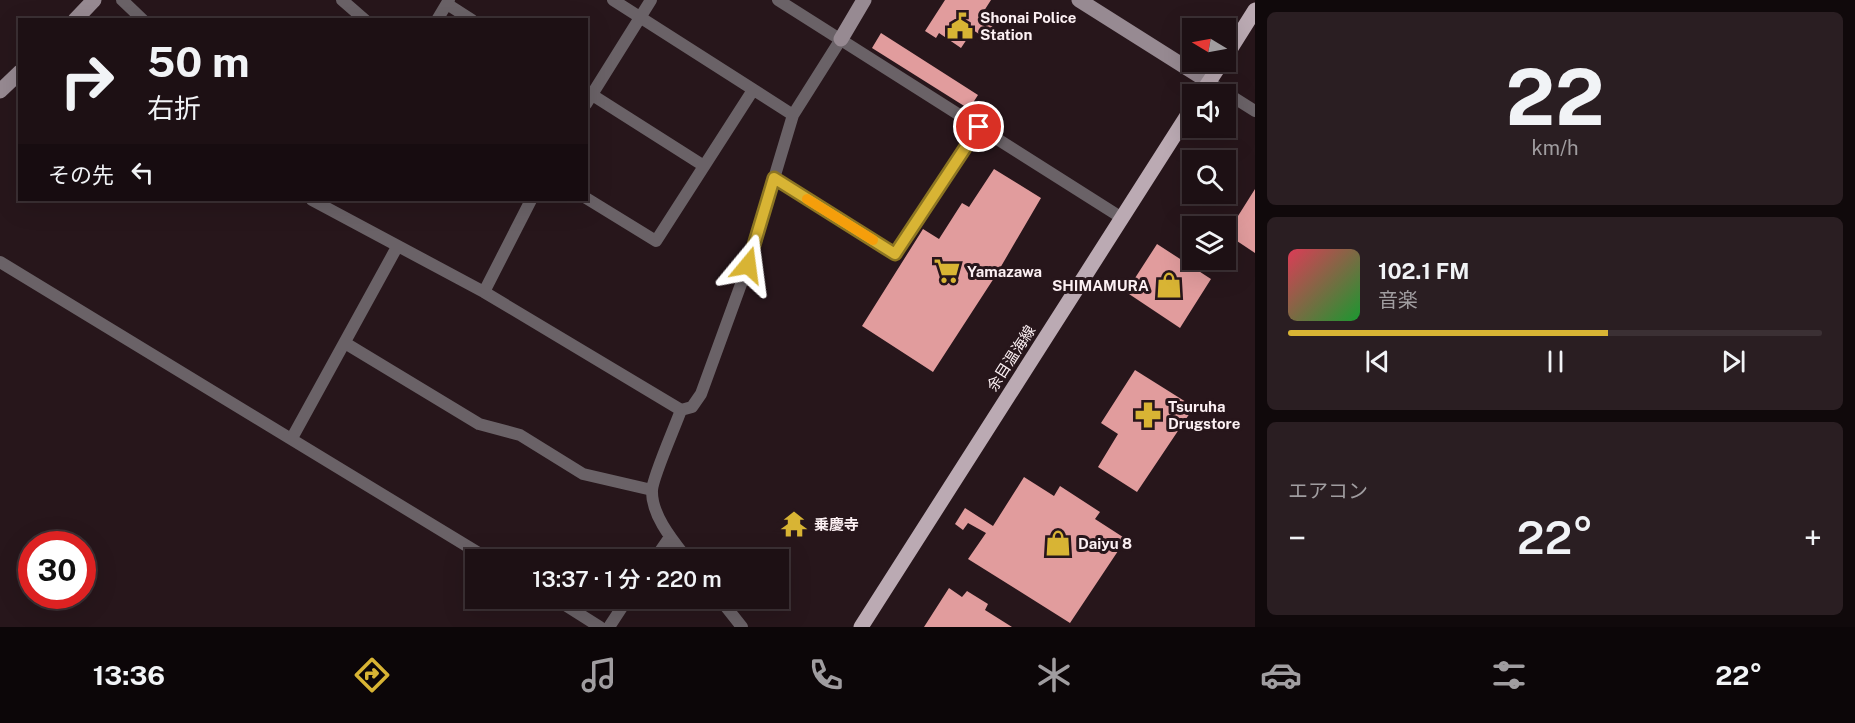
<!DOCTYPE html>
<html lang="ja">
<meta charset="utf-8">
<style>
:root{--surface:#1d1014;--page:#2a1e22;--text:#f1f3f6;--muted:#a09da0;--line:#3b3034;--accent:#d8b434}
body{margin:0;font-family:"Public Sans","Noto Sans JP",sans-serif;background:var(--page);color:var(--text);height:100vh;display:flex;flex-direction:column;font-size:22px;white-space:nowrap}
*{box-sizing:border-box;margin:0}
p{font-size:20px;color:var(--muted)}
.icon{flex:none;width:33px;height:33px;fill:none;stroke:currentColor;stroke-width:2;stroke-linecap:round;stroke-linejoin:round}
.map{position:relative;flex:1;overflow:hidden}
.panel{display:flex;flex-direction:column;gap:12px;padding:12px;background:#10090b;width:600px}
.panel>*{flex:none}
.guide{position:absolute;left:18px;top:18px;width:570px;height:183px;border-radius:0px;box-shadow:0 6px 24px #0002,0 0 0 2px var(--line);background:#1d1014;color:var(--text);overflow:hidden}
.needle{width:39px;rotate:280deg}
.tools{position:absolute;left:1182px;top:18px;display:grid;gap:12px}
.tools a{display:grid;place-items:center;width:54px;height:54px;border-radius:0px;background:var(--surface);box-shadow:0 6px 24px #0002,0 0 0 2px var(--line);font-size:30px}
.speed{position:absolute;left:18px;top:531px;display:flex;gap:12px;font-size:30px;font-weight:700;text-align:center}
.speed>*{display:grid;place-content:center;width:78px;height:78px;border-radius:50%;background:var(--surface);box-shadow:0 6px 24px #0002,0 0 0 2px var(--line);line-height:1}
.speed .limit{border:9px solid #d22;background:#fff;color:#111}
.pin{position:absolute;display:grid;place-items:center;width:51px;height:51px;color:#fff;margin:-26px;border:3px solid #fff;border-radius:50%;box-shadow:0 2px 6px #0007}
.me{position:absolute;width:66px;margin:-33px;rotate:16deg;stroke-linejoin:round;filter:drop-shadow(0 0 4px #0008)}
.turn{display:flex;align-items:center;gap:21px;height:126px;padding:0 30px;font-size:27px}
.turn .icon{width:78px;height:78px;stroke-width:2.5}
.turn b{display:block;font-size:42px;line-height:51px}
.then{display:flex;align-items:center;height:57px;padding:0 30px;background:#0003;gap:12px;font-size:22px}
.big{font-size:45px;font-weight:600;line-height:1.1}
.panel .card{flex:1;display:flex;flex-direction:column;justify-content:center;gap:9px;min-width:0;padding:0 21px;border-radius:9px;background:var(--page)}
.panel .dial{align-items:center;gap:0}
.dial b{font-size:78px;line-height:1}
.song{display:flex;align-items:center;gap:18px}
.cover{width:72px;height:72px;border-radius:9px;background:linear-gradient(135deg,hsl(350 70% 55%),hsl(130 70% 35%))}
.played{height:6px;border-radius:3px;background:linear-gradient(90deg,var(--accent) 60%,var(--line) 60%)}
.keys{display:flex;justify-content:space-around;direction:ltr}
.heat{display:flex;justify-content:space-between;align-items:center;font-size:33px;direction:ltr}
.trip{position:absolute;left:465px;top:549px;width:324px;height:60px;border-radius:0px;background:var(--surface);box-shadow:0 6px 24px #0002,0 0 0 2px var(--line);font-weight:600;line-height:60px;text-align:center}
.menu{display:flex;height:96px;justify-content:space-around;align-items:center;background:#0c0608;color:var(--muted)}
.menu .icon{width:42px;height:42px}
.menu .on{color:var(--accent)}
.menu b{font-size:27px;color:var(--text)}
main{display:flex;flex:1;min-height:0}
.map>svg:first-child{display:block}
.building{fill:#e19c9d}
.lines{fill:none;stroke-linecap:round;stroke-linejoin:round}
.street{stroke:#6a6267;stroke-width:12}
.secondary{stroke:#978a92;stroke-width:15}
.primary{stroke:#bbaab3;stroke-width:15}
.route-casing{stroke:#8c7522;stroke-width:15}
.route{stroke:#d8b434;stroke-width:10}
.slow{stroke:#f59e0b;stroke-width:10}
.labels{text-anchor:middle;dominant-baseline:central;stroke-width:6;stroke-linejoin:round;paint-order:stroke}
.poi-label{font-size:15px;font-weight:bold;fill:#fcf0f3;stroke:#27161b;text-anchor:start}
.street-label{font-size:15px;fill:#fcf0f3;stroke:#27161b}
</style>
<main>
<div class="map">
<svg width="1255" height="627" viewBox="0 0 1255 627">
<rect width="100%" height="100%" fill="#27161b"/>
<path class="building" d="M945 0H991L982 14 995 22 985 38 973 30 961 48 939 33 936 38 925 31Z
M881 33 978 95 969 109 872 48Z
M994 169 1041 198 996 275 933 372 862 326 923 229 939 239 962 203 969 207Z
M1255 189V253L1237 241 1226 259V235Z
M1157 244 1211 279 1180 328 1126 292Z
M1135 370 1194 407 1137 492 1098 467 1118 434 1101 423Z
M1024 477 1054 496 1060 486 1100 512 1095 519 1126 539 1070 623 968 559 986 533 968 523 963 530 955 524 965 508 993 526Z
M949 588 962 597 967 591 988 604 985 610 1012 627H924Z"/>
<g class="lines">
<path class="street" d="M122 0 143 20
M342 0 365 20
M613 0 793 115
M778 0 1122 218
M447 4 472 20
M437 20 449 0
M1209 82 1255 111
M586 91 704 166
M586 104 651 0
M774 178 895 254 979 127
M586 198 656 241 753 90
M312 200 484 292 681 410 692 407 701 394 748 265 793 115 841 39
M0 262 490 560
M484 292 531 200
M345 343 479 424 520 435 583 474 652 490
M681 410C675 427 653 476 652 490 651 515 673 541 688 560
M292 438 397 247
M654 560 670 537
M554 598 600 627
M719 598 742 627
M609 627 628 598"/>
<path class="secondary" d="M1079 0 1209 82
M75 20 94 0
M841 39 864 0
M0 91 20 72"/>
<path class="primary" d="M1226 56 1255 10
M1201 94 1222 62
M861 627 1192 108"/>
</g>
<g class="lines">
<g class="route-casing">
<path id="route" d="M748 265 774 178 895 254 979 127"/>
</g>
<use href="#route" class="route"/>
<path class="slow" d="M807 199 873 240"/>
</g>
<defs>
<g id="civic-bare" transform="scale(2.07)"><path d="M-.6-6.5H3V-4.5H.6V-3L4-1V1h2V6H-6V1h2V-1L-.6-3ZM-1.2 2.5V6h2.4V2.5Z" fill="#d8b434" stroke="#27161b" stroke-width="2.5" paint-order="stroke"/></g>
<g id="supermarket-bare" transform="scale(2.07)"><path d="M-6-5.5h2.5l.6 2H6L4.5 2H-2.5L-4.4-4H-6ZM-1.5 3.2a1.3 1.3 0 1 0 .1 0ZM3 3.2a1.3 1.3 0 1 0 .1 0Z" fill="#d8b434" stroke="#27161b" stroke-width="2.5" paint-order="stroke"/></g>
<g id="shop-bare" transform="scale(2.07)"><path d="M-5-2.5h2.3a2.7 3.5 0 0 1 5.4 0H5L5.5 6h-11ZM-1.5-2.5h3a1.5 2.3 0 0 0-3 0Z" fill="#d8b434" stroke="#27161b" stroke-width="2.5" paint-order="stroke"/></g>
<g id="pharmacy-bare" transform="scale(2.07)"><path d="M-2-6h4v4h4v4h-4v4h-4v-4h-4v-4h4Z" fill="#d8b434" stroke="#27161b" stroke-width="2.5" paint-order="stroke"/></g>
<g id="temple-bare" transform="scale(2.07)"><path d="M0-6L5-2H3V0L6.5 2.5H4V6H1.5V3h-3V6H-4V2.5H-6.5L-3 0V-2H-5Z" fill="#d8b434" stroke="#27161b" stroke-width="2.5" paint-order="stroke"/></g>
</defs>
<g fill-rule="evenodd">
<use href="#civic-bare" x="960" y="26"/>
<use href="#supermarket-bare" x="947" y="271"/>
<use href="#shop-bare" x="1169" y="285"/>
<use href="#pharmacy-bare" x="1148" y="415"/>
<use href="#temple-bare" x="794" y="524"/>
<use href="#shop-bare" x="1058" y="543"/>
</g>
<g class="labels">
<g class="poi-label">
<text x="980" y="17">Shonai Police<tspan x="980" dy="17">Station</tspan></text>
<text x="967" y="271">Yamazawa</text>
<text x="1149" y="285" text-anchor="end">SHIMAMURA</text>
<text x="1168" y="406">Tsuruha<tspan x="1168" dy="17">Drugstore</tspan></text>
<text x="814" y="524">乗慶寺</text>
<text x="1078" y="543">Daiyu 8</text>
</g>
<g class="street-label">
<text transform="translate(1011 358) rotate(-57)">余目温海線</text>
</g>
</g>
</svg>
<div class="tools">
<a><svg class="needle" viewBox="-14 -14 28 28"><path d="M0-13l5 13h-10z" fill="#e53935"/><path d="M0 13l5-13h-10z" fill="#a09da0"/></svg></a>
<a><svg class="icon" aria-label="sound" viewBox="0 0 24 24"><path d="M4 9h4l5-4v14l-5-4H4zM17 9q2 3 0 6"/></svg></a>
<a><svg class="icon" aria-label="search" viewBox="0 0 24 24"><circle cx="10" cy="10" r="6"/><path d="M15 15l6 6"/></svg></a>
<a><svg class="icon" aria-label="layers" viewBox="0 0 24 24"><path d="M12 4l9 5-9 5-9-5zM3 14l9 5 9-5"/></svg></a>
</div>
<div class="speed"><div class="limit">30</div></div>
<div class="pin" style="left:979px;top:127px;background:#d93025"><svg class="icon" aria-label="arrive" viewBox="0 0 24 24"><path d="M6 21V4h12l-3 4 3 4H6"/></svg></div>
<svg class="me" style="left:748px;top:265px" viewBox="-20 -20 40 40"><path d="M0-17L14 15 0 8-14 15z" fill="#d8b434" stroke="#fff" stroke-width="4"/></svg>
<div class="trip">13:37 · 1 分 · 220 m</div>
<div class="guide">
<div class="turn"><svg class="icon" aria-label="right" viewBox="0 0 24 24"><path d="M7 20v-9h11M14 6l5 5-5 5"/></svg><div><b>50 m</b>右折</div></div>
<div class="then">その先<svg class="icon" aria-label="left" viewBox="0 0 24 24"><path d="M17 20v-9H6M10 6l-5 5 5 5"/></svg></div>
</div>
</div>
<section class="panel">
<div class="card dial"><b>22</b><p>km/h</p></div>
<div class="card">
<div class="song"><i class="cover"></i><div><b>102.1 FM</b><p>音楽</p></div></div>
<div class="played"></div>
<div class="keys"><svg class="icon" aria-label="previous" viewBox="0 0 24 24"><path d="M18 5L8 12l10 7zM5 5v14"/></svg><svg class="icon" aria-label="pause" viewBox="0 0 24 24"><path d="M8 5v14M16 5v14"/></svg><svg class="icon" aria-label="next" viewBox="0 0 24 24"><path d="M6 5l10 7-10 7zM19 5v14"/></svg></div>
</div>
<div class="card"><p>エアコン</p>
<div class="heat"><a>−</a><b class="big">22°</b><a>+</a></div>
</div>
</section>
</main>
<nav class="menu">
<b>13:36</b>
<svg class="icon on" aria-label="directions" viewBox="0 0 24 24"><path d="M12 3l9 9-9 9-9-9zM9 14v-3h6M13 9l2 2-2 2"/></svg>
<svg class="icon" aria-label="music" viewBox="0 0 24 24"><path d="M9 18V5l10-2v13"/><circle cx="6" cy="18" r="3"/><circle cx="16" cy="16" r="3"/></svg>
<svg class="icon" aria-label="phone" viewBox="0 0 24 24"><path d="M5 4h4l2 5-3 2q2 4 5 5l2-3 5 2v4C11 20 4 13 5 4z"/></svg>
<svg class="icon" aria-label="climate" viewBox="0 0 24 24"><path d="M12 3v18M4 7l16 10M4 17L20 7"/></svg>
<svg class="icon" aria-label="car" viewBox="0 0 24 24"><path d="M5 17H2v-5l4-1 3-4h7l3 4 3 1v5h-3M9 17h6M6 11h13"/><circle cx="7" cy="17" r="2"/><circle cx="17" cy="17" r="2"/></svg>
<svg class="icon" aria-label="filters" viewBox="0 0 24 24"><path d="M4 7h16M4 17h16"/><circle cx="9" cy="7" r="2"/><circle cx="15" cy="17" r="2"/></svg>
<b>22°</b>
</nav>
